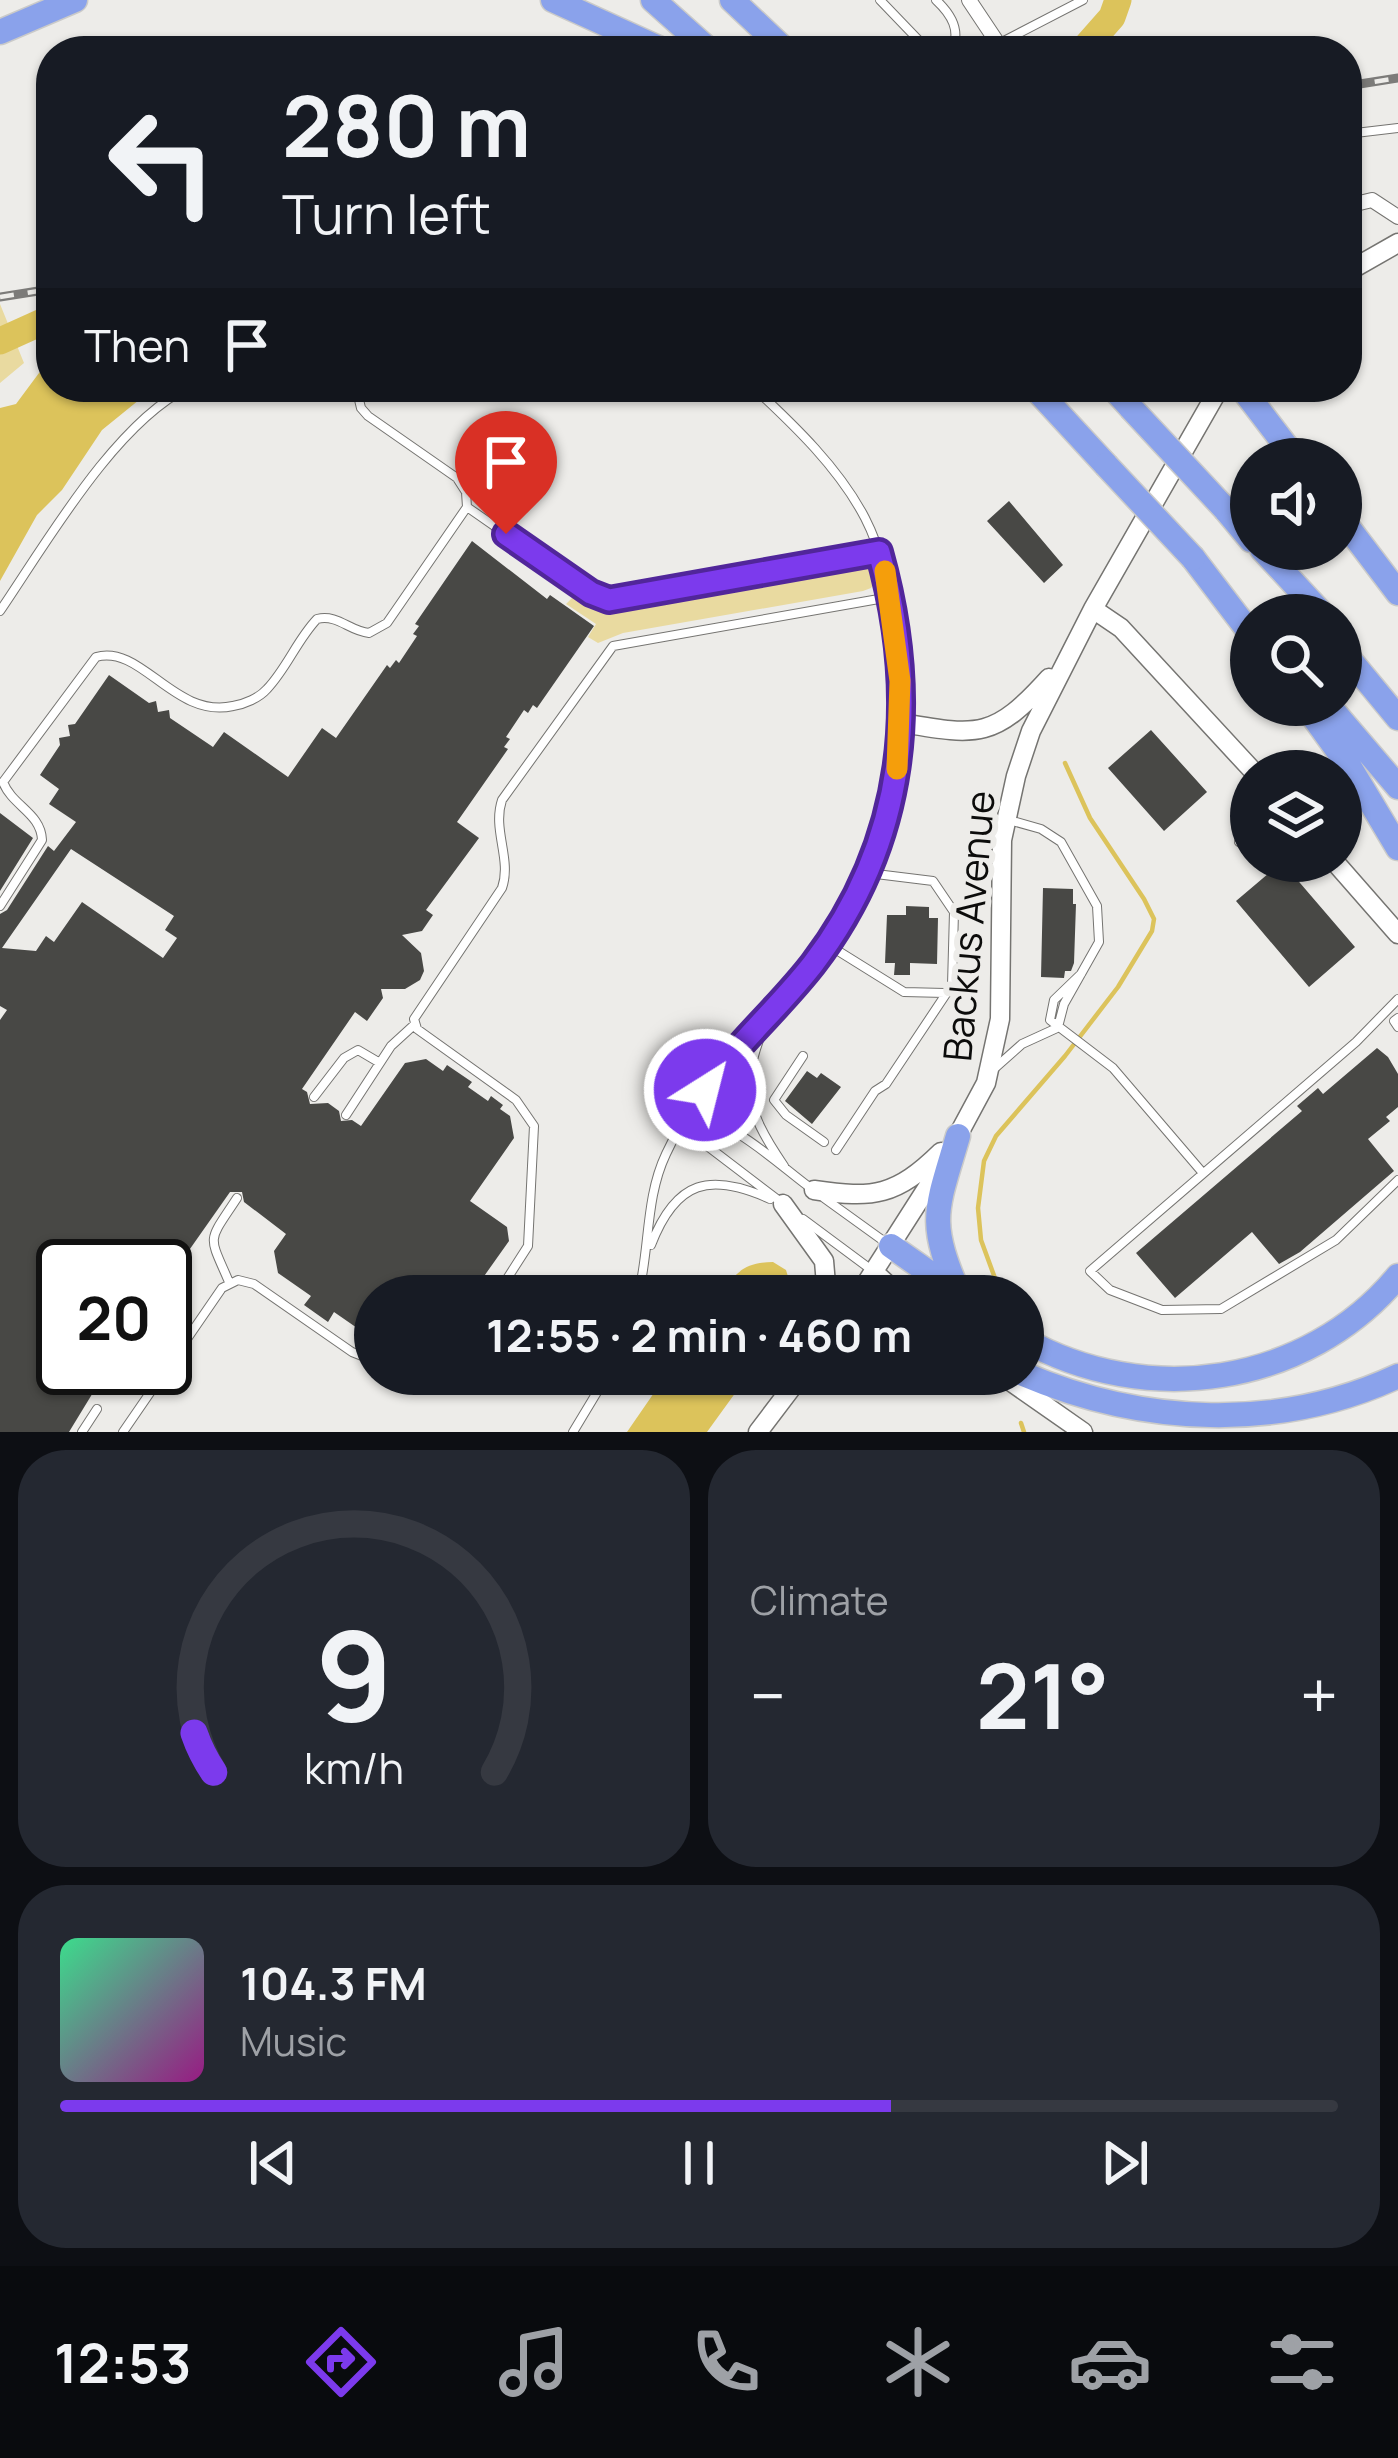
<!DOCTYPE html>
<meta charset="utf-8">
<style>
:root{--surface:#171b24;--page:#242831;--text:#f1f3f6;--muted:#9ea1a6;--line:#363941;--accent:#7c3aed}
body{margin:0;font-family:Manrope,sans-serif;background:var(--page);color:var(--text);height:100vh;display:flex;flex-direction:column;font-size:45px;white-space:nowrap}
*{box-sizing:border-box;margin:0}
p{font-size:39px;color:var(--muted)}
.icon{flex:none;width:66px;height:66px;fill:none;stroke:currentColor;stroke-width:2;stroke-linecap:round;stroke-linejoin:round}
.map{position:relative;height:1432px;overflow:hidden}
.drawer{display:flex;flex-direction:column;gap:18px;padding:18px;background:#0d0f14;flex:1}
.drawer>*{flex:none}
.top-card{position:absolute;left:36px;top:36px;width:1326px;height:366px;border-radius:48px;box-shadow:0 3px 9px #0004;background:#171b24;color:var(--text);overflow:hidden}
.buttons{position:absolute;left:1230px;top:438px;display:grid;gap:24px}
.buttons a{display:grid;place-items:center;width:132px;height:132px;border-radius:50%;background:var(--surface);box-shadow:0 3px 9px #0004;font-size:60px}
.speed{position:absolute;left:36px;top:1239px;display:flex;gap:24px;font-size:60px;font-weight:700;text-align:center}
.speed>*{display:grid;place-content:center;width:156px;height:156px;border-radius:50%;background:var(--surface);box-shadow:0 3px 9px #0004;line-height:1}
.speed .limit{border:6px solid #111;border-radius:18px;background:#fff;color:#111}
.pin{position:absolute;display:grid;place-items:center;width:102px;height:102px;color:#fff;margin:-123px -51px;border-radius:50% 50% 50% 0;rotate:-45deg;box-shadow:0 0 12px #0007}
.pin .icon{rotate:45deg}
.me{position:absolute;width:132px;margin:-66px;rotate:36deg;stroke-linejoin:round;filter:drop-shadow(0 0 9px #0008)}
.turn{display:flex;align-items:center;gap:42px;height:252px;padding:0 48px;font-size:54px}
.turn .icon{width:156px;height:156px;stroke-width:2.5}
.turn b{display:block;font-size:84px;line-height:102px}
.then{display:flex;align-items:center;height:114px;padding:0 48px;background:#0003;gap:24px;font-size:45px}
.big{font-size:90px;font-weight:700;line-height:1.1}
.drawer .tile{flex:1;display:flex;flex-direction:column;justify-content:center;gap:18px;min-width:0;padding:0 42px;border-radius:48px;background:var(--page)}
.drawer .dial{align-items:center;gap:0}
.dial svg{height:312px;overflow:visible;fill:none;stroke:var(--line);stroke-width:7;stroke-linecap:round;text-anchor:middle}
.dial text{fill:var(--text);stroke:none}
.song{display:flex;align-items:center;gap:36px}
.cover{width:144px;height:144px;border-radius:18px;background:linear-gradient(135deg,hsl(150 70% 55%),hsl(310 70% 35%))}
.played{height:12px;border-radius:6px;background:linear-gradient(90deg,var(--accent) 65%,var(--line) 65%)}
.keys{display:flex;justify-content:space-around;direction:ltr}
.heat{display:flex;justify-content:space-between;align-items:center;font-size:66px;direction:ltr}
.drawer .tiles{flex:1;display:grid;gap:18px;grid-template-columns:1fr 1fr}
.tile:last-child{grid-column:span 2}
.trip{position:absolute;left:354px;top:1275px;width:690px;height:120px;border-radius:60px;background:var(--surface);box-shadow:0 3px 9px #0004;font-weight:700;line-height:120px;text-align:center}
.tabs{display:flex;height:192px;justify-content:space-around;align-items:center;background:#090b0e;color:var(--muted)}
.tabs .icon{width:84px;height:84px}
.tabs .active{color:var(--accent)}
.tabs b{font-size:54px;color:var(--text)}
.map>svg:first-child{display:block}
.green{fill:#e9daa0}
.water{fill:#dcc35b}
.lines{fill:none;stroke-linecap:round;stroke-linejoin:round}
.stream{stroke:#dcc35b;stroke-width:4.5}
.river{stroke:#dcc35b;stroke-width:27}
.building{fill:#484845;fill-rule:evenodd}
.lane-casing{stroke:#757471;stroke-width:10}
.street-casing{stroke:#757471;stroke-width:16}
.secondary-casing{stroke:#757471;stroke-width:21}
.highway-casing{stroke:#cacac9;stroke-width:27}
.lane{stroke:#fff;stroke-width:8}
.street{stroke:#fff;stroke-width:14}
.secondary{stroke:#fff;stroke-width:18}
.highway{stroke:#8aa2eb;stroke-width:24}
.rail-casing{stroke:#7c7b79;stroke-width:9}
.rail{stroke:#edece9;stroke-width:4.5;stroke-dasharray:14;stroke-linecap:butt}
.highway-bridge-casing{stroke:#cacac9;stroke-width:27;stroke-linecap:butt}
.highway-bridge{stroke:#8aa2eb;stroke-width:24}
.route-casing{stroke:#51269a;stroke-width:30}
.route{stroke:#7c3aed;stroke-width:21}
.slow{stroke:#f59e0b;stroke-width:21}
.labels{text-anchor:middle;dominant-baseline:central;stroke-width:12;stroke-linejoin:round;paint-order:stroke}
.street-label{font-size:39px;fill:#0c0c0b;stroke:#edece9}
</style>
<div class="map">
<svg width="1398" height="1432" viewBox="0 0 1398 1432">
<rect width="100%" height="100%" fill="#edece9"/>
<path class="green" d="M0 304 24 363 0 383Z
M861 563 873 568 877 578 871 588 863 591 623 633 598 643 588 637 596 624 566 604 573 597 590 609 594 604 618 608Z"/>
<path class="water" d="M51 365V387H155L102 430 62 490 37 515 0 581V408L16 404 39 373Z
M773 1262 786 1270 794 1296H720C737 1272 742 1263 773 1262Z
M667 1374H749L707 1432H627Z"/>
<g class="lines">
<path class="stream" d="M996 1281 981 1240 978 1208 984 1161 996 1136 1065 1056 1118 987 1152 931 1154 919 1144 899 1090 818 1065 763
M1021 1423 1024 1432"/>
<path class="river" d="M1082 51 1112 17 1118 0
M0 341 51 318"/>
</g>
<path class="building" d="M1009 501 1063 565 1044 583 987 521Z
M472 541 547 599 550 595 594 626 537 708 533 705 528 713 524 710 506 737 510 739 504 747 508 749 457 822 479 838 426 910 433 915 422 931 402 935 421 953 424 971 420 980 405 989H381L383 998 367 1021 355 1012 302 1089 307 1092 310 1104 328 1103 339 1111 341 1121 352 1120 361 1126 405 1063 426 1059 443 1071 447 1065 472 1082 468 1087 488 1101 491 1096 503 1105 500 1109 510 1116 514 1138 470 1201 507 1227 509 1241 470 1296H375V1327L360 1330 334 1312 328 1322 304 1305 311 1296 278 1273 274 1251 286 1234 244 1202 242 1192H230L185 1256 186 1261 182 1262 165 1285V1266H63V1368H108L69 1432H0V1020L7 1010 0 1006V914L7 910 48 846 54 851 76 822 49 804 59 789 40 775 60 745 59 738 70 736 68 725 75 724 109 675 149 703 156 701 158 712 169 710 170 718 213 747 224 732 288 777 322 728 336 738 387 665 390 668 396 660 399 663 417 636 413 634 419 626 415 624ZM71 849 174 916 165 930 177 938 163 958 82 902 54 942 46 936 36 951 2 948Z
M1151 730 1207 792 1164 831 1108 768Z
M0 813 33 838 0 891Z
M1282 862 1355 947 1309 987 1236 901Z
M1043 888 1073 889V904H1076L1074 963 1071 971H1065L1064 978 1041 977Z
M906 906 929 907V918H938L937 964 910 963V975H894L895 963H885L887 915H906Z
M1377 1048 1388 1057 1398 1074V1107L1386 1117 1390 1121 1368 1139 1394 1171 1300 1252 1279 1264 1252 1232 1175 1298 1136 1253 1302 1111 1297 1106 1318 1088 1323 1094Z
M807 1071 817 1078 821 1073 841 1087 812 1124 785 1101Z"/>
<g class="lines">
<g class="lane-casing">
<path id="lane" d="M880 0 929 51
M936 0C951 14 962 31 951 51
M1000 43 1083 0
M1347 134 1398 128
M467 507 591 593 609 600 879 552
M0 611C47 542 115 423 189 387
M1009 820 1041 829 1061 842 1097 906 1099 942 1064 1004 1058 1027
M1239 842 1251 832
M0 906 42 840C41 813 12 806 3 782L96 657C142 644 174 719 233 706 245 704 259 698 267 689 287 668 297 640 317 619 338 614 349 631 369 633L387 623 467 507 466 492 457 478 368 416 361 408 356 387
M827 944 904 992 945 993
M1081 974 1054 1000 1050 1020 1113 1068 1202 1172
M1398 999 1356 1042 1090 1271 1110 1290 1162 1310 1221 1309 1336 1240 1398 1180
M769 1015C740 1082 743 1106 784 1166
M1398 1018 1394 1021 1398 1027
M803 1056 774 1100 786 1115 824 1142
M995 1068 1022 1044 1057 1028
M314 1097 344 1058 358 1050 380 1063
M346 1115 391 1046 414 1025
M688 1116C728 1115 780 1166 812 1189
M688 1117 706 1145 782 1203
M836 1150 875 1091 886 1084 952 985 954 912 933 881 868 873
M824 1198 885 1242
M803 1219 873 1271
M651 1245C676 1180 710 1172 770 1199
M229 1282C208 1233 207 1244 237 1198
M496 1296 528 1246 534 1126 516 1100 417 1029 414 1019 502 888C512 859 492 830 502 800L613 646 890 597
M638 1296C650 1249 645 1198 666 1154 686 1111 716 1067 748 1033 774 1003 804 978 827 945 894 848 911 739 894 623 889 587 882 551 865 518 839 468 794 425 753 387
M82 1432 97 1409
M123 1432 222 1288 238 1280 254 1284 352 1352 375 1361
M573 1432 608 1374"/>
</g>
<g class="street-casing">
<path id="street" d="M969 0 1003 51
M1347 206 1372 200 1398 217"/>
</g>
<g class="secondary-casing">
<path id="secondary" d="M1347 272 1398 243
M1093 609 1121 628 1253 771
M902 723C979 736 994 739 1049 678
M1334 861 1398 934
M814 1190C874 1199 896 1196 941 1152
M783 1204 824 1261 827 1296
M874 1272 900 1296
M858 1296 943 1163 986 1083 1000 1019 1002 840 1016 776 1031 731 1093 609 1220 387
M1000 1374 1083 1432
M758 1432 802 1374"/>
</g>
<g class="highway-casing">
<path id="highway" d="M553 0 665 51
M653 0 710 51
M732 0 786 51
M0 32 75 0
M1034 387 1106 465
M1112 387 1131 408
M1241 387 1296 459
M1226 510 1251 540
M1341 518 1398 593
M1262 549 1323 615
M1193 558 1251 634
M1341 649 1398 718
M1305 705 1349 766 1398 848
M1328 705 1398 787
M958 1136C936 1211 927 1220 959 1294
M891 1246 958 1293
M1023 1339C1146 1409 1307 1386 1398 1276
M1023 1374C1143 1425 1278 1432 1398 1376"/>
</g>
<use href="#lane" class="lane"/>
<use href="#street" class="street"/>
<use href="#secondary" class="secondary"/>
<use href="#highway" class="highway"/>
<g class="rail-casing">
<path id="rail" d="M1347 86 1398 78
M0 297 51 289"/>
</g>
<use href="#rail" class="rail"/>
<g class="highway-bridge-casing">
<path id="highway-bridge" d="M1131 408 1226 510
M1106 465 1193 558"/>
</g>
<use href="#highway-bridge" class="highway-bridge"/>
</g>
<g class="lines">
<g class="route-casing">
<path id="route" d="M506 534 591 593 609 600 879 552C920 698 907 841 813 964 778 1009 738 1042 705 1090"/>
</g>
<use href="#route" class="route"/>
<path class="slow" d="M885 571 900 681 897 769"/>
</g>
<g class="labels">
<g class="street-label">
<text transform="translate(968 926) rotate(-85)">Backus Avenue</text>
</g>
</g>
</svg>
<div class="buttons">
<a><svg class="icon" aria-label="sound" viewBox="0 0 24 24"><path d="M4 9h4l5-4v14l-5-4H4zM17 9q2 3 0 6"/></svg></a>
<a><svg class="icon" aria-label="search" viewBox="0 0 24 24"><circle cx="10" cy="10" r="6"/><path d="M15 15l6 6"/></svg></a>
<a><svg class="icon" aria-label="layers" viewBox="0 0 24 24"><path d="M12 4l9 5-9 5-9-5zM3 14l9 5 9-5"/></svg></a>
</div>
<div class="speed"><div class="limit">20</div></div>
<div class="pin" style="left:506px;top:534px;background:#d93025"><svg class="icon" aria-label="arrive" viewBox="0 0 24 24"><path d="M6 21V4h12l-3 4 3 4H6"/></svg></div>
<svg class="me" style="left:705px;top:1090px" viewBox="-20 -20 40 40"><circle r="17" fill="#7c3aed" stroke="#fff" stroke-width="3"/><path d="M0-11L8 9 0 5-8 9z" fill="#fff"/></svg>
<div class="trip">12:55 · 2 min · 460 m</div>
<div class="top-card">
<div class="turn"><svg class="icon" aria-label="left" viewBox="0 0 24 24"><path d="M17 20v-9H6M10 6l-5 5 5 5"/></svg><div><b>280 m</b>Turn left</div></div>
<div class="then">Then<svg class="icon" aria-label="arrive" viewBox="0 0 24 24"><path d="M6 21V4h12l-3 4 3 4H6"/></svg></div>
</div>
</div>
<section class="drawer">
<div class="tiles">
<div class="tile dial"><svg viewBox="0 0 100 80">
<path d="M14 69A42 42 0 1 1 86 69"/>
<path d="M14 69A42 42 0 0 1 9 59" stroke="#7c3aed"/>
<text x="50" y="56" font-size="32" font-weight="700">9</text>
<text x="50" y="72" font-size="11">km/h</text>
</svg></div>
<div class="tile"><p>Climate</p>
<div class="heat"><a>−</a><b class="big">21°</b><a>+</a></div>
</div>
<div class="tile">
<div class="song"><i class="cover"></i><div><b>104.3 FM</b><p>Music</p></div></div>
<div class="played"></div>
<div class="keys"><svg class="icon" aria-label="previous" viewBox="0 0 24 24"><path d="M18 5L8 12l10 7zM5 5v14"/></svg><svg class="icon" aria-label="pause" viewBox="0 0 24 24"><path d="M8 5v14M16 5v14"/></svg><svg class="icon" aria-label="next" viewBox="0 0 24 24"><path d="M6 5l10 7-10 7zM19 5v14"/></svg></div>
</div>
</div>
</section>
<nav class="tabs">
<b>12:53</b>
<svg class="icon active" aria-label="directions" viewBox="0 0 24 24"><path d="M12 3l9 9-9 9-9-9zM9 14v-3h6M13 9l2 2-2 2"/></svg>
<svg class="icon" aria-label="music" viewBox="0 0 24 24"><path d="M9 18V5l10-2v13"/><circle cx="6" cy="18" r="3"/><circle cx="16" cy="16" r="3"/></svg>
<svg class="icon" aria-label="phone" viewBox="0 0 24 24"><path d="M5 4h4l2 5-3 2q2 4 5 5l2-3 5 2v4C11 20 4 13 5 4z"/></svg>
<svg class="icon" aria-label="climate" viewBox="0 0 24 24"><path d="M12 3v18M4 7l16 10M4 17L20 7"/></svg>
<svg class="icon" aria-label="car" viewBox="0 0 24 24"><path d="M5 17H2v-5l4-1 3-4h7l3 4 3 1v5h-3M9 17h6M6 11h13"/><circle cx="7" cy="17" r="2"/><circle cx="17" cy="17" r="2"/></svg>
<svg class="icon" aria-label="filters" viewBox="0 0 24 24"><path d="M4 7h16M4 17h16"/><circle cx="9" cy="7" r="2"/><circle cx="15" cy="17" r="2"/></svg>
</nav>
